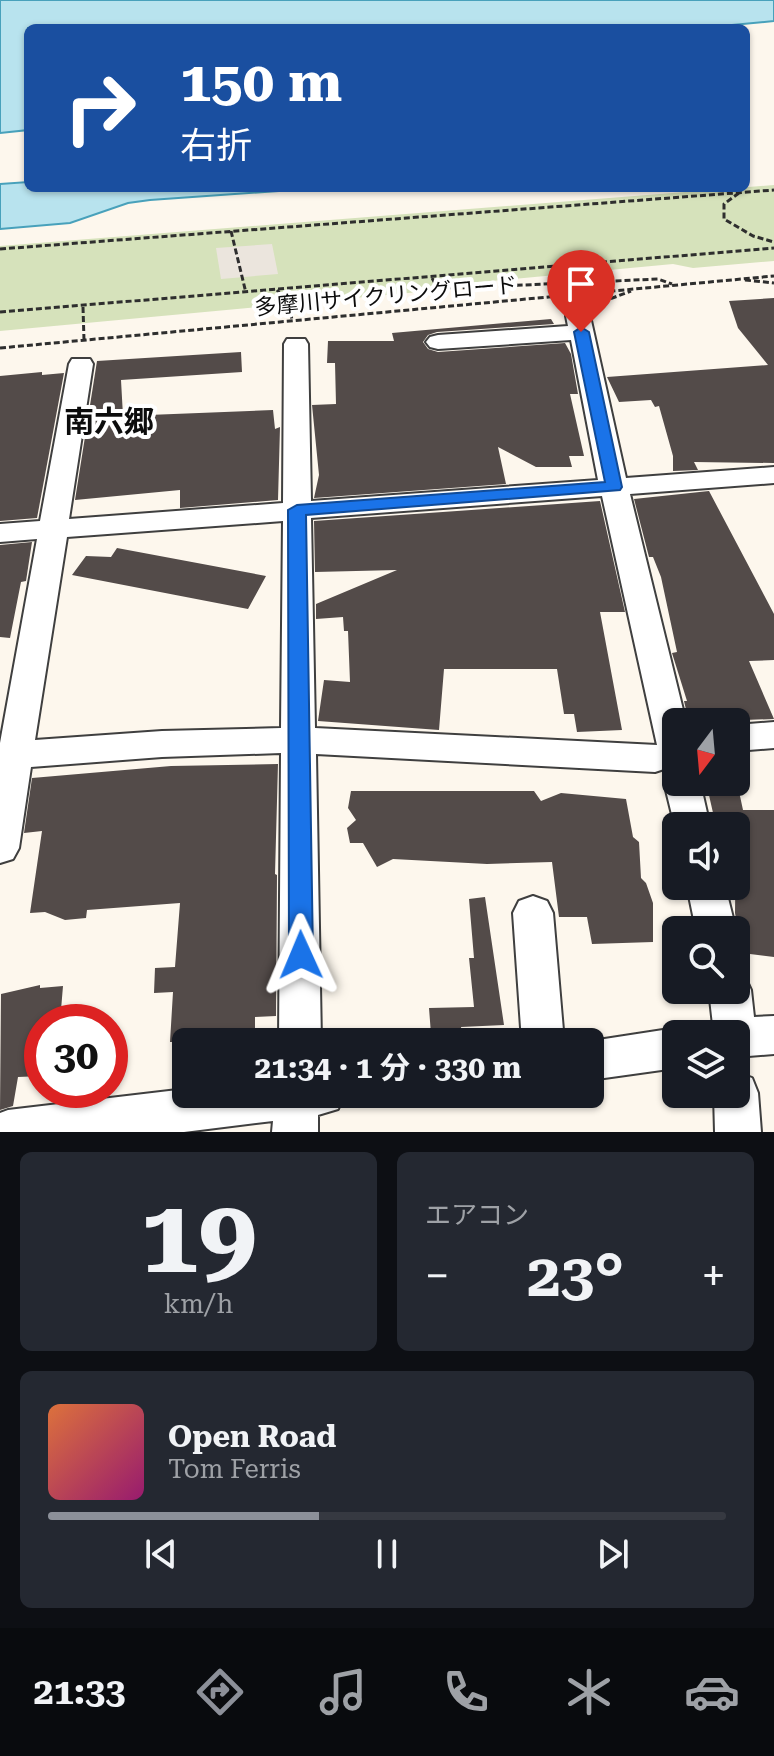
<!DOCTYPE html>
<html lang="ja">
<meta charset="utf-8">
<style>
:root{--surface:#171b24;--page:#242831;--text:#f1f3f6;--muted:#9ea1a6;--line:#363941;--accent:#8c9099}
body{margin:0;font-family:"Roboto Serif","Noto Sans JP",serif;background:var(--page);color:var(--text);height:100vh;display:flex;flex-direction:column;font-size:30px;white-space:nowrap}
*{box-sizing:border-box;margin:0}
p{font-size:26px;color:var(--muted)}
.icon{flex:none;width:44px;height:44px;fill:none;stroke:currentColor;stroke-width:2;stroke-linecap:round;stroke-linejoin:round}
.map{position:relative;height:1132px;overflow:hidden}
.side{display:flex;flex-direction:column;gap:20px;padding:20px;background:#0d0f14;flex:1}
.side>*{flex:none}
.guide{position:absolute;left:24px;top:24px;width:726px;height:168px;border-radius:12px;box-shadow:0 2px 6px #0004;background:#1a4fa0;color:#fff;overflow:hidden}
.needle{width:52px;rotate:196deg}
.tools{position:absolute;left:662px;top:708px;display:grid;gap:16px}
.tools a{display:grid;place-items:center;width:88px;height:88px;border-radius:12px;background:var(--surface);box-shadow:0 2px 6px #0004;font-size:40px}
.speed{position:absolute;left:24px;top:1004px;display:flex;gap:16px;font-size:40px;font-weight:700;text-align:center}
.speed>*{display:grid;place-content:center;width:104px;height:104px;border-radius:50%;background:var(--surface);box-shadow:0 2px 6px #0004;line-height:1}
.speed .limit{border:12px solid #d22;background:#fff;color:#111}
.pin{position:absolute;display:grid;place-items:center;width:68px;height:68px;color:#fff;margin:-82px -34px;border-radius:50% 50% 50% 0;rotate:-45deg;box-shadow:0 0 8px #0007}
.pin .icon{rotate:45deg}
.me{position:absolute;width:88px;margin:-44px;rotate:359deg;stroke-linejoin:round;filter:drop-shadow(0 0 6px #0008)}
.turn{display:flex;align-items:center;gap:28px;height:168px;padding:0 24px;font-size:36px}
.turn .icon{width:104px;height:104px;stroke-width:2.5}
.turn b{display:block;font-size:56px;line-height:68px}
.big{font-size:60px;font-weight:700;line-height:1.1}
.side .widget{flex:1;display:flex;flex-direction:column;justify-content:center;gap:12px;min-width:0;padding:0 28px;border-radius:12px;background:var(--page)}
.side .dial{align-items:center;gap:0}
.dial b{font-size:104px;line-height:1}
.song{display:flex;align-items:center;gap:24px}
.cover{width:96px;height:96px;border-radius:12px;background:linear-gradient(135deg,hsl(20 70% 55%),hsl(320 70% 35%))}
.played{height:8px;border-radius:4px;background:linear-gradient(90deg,var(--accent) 40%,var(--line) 40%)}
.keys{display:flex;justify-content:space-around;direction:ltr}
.heat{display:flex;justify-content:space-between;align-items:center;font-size:44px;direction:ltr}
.side .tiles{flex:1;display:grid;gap:20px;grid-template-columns:1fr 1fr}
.widget:last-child{grid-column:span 2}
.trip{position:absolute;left:172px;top:1028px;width:432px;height:80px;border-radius:12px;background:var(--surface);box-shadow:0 2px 6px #0004;font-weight:700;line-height:80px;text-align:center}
.dock{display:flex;height:128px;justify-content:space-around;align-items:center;background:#090b0e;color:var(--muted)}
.dock .icon{width:56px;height:56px}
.dock .on{color:var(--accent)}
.dock b{font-size:36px;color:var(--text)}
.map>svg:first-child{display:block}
.green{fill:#d6e2bb}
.plaza{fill:#ebe5dd}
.water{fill:#b8e3ee;stroke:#48a1bb;stroke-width:2}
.building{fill:#534b49}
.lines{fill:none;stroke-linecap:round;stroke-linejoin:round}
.minor-casing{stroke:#3f3f3f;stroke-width:4}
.path{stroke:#2e2e2e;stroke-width:3;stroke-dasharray:6 3;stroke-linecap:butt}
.minor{fill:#fff;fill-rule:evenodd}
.route{fill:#1a73e8;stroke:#114b97;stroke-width:2}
.labels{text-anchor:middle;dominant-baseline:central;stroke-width:8;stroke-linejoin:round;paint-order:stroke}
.far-street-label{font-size:22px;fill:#0c0c0c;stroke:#fff}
.quarter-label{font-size:30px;font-weight:bold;fill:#0c0c0c;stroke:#fff}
</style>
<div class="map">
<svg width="774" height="1132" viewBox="0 0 774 1132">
<rect width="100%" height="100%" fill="#fdf7ed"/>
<path class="green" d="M774 185V261L693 268 673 264 449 285 430 291 0 331V246Z"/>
<path class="plaza" d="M272 244 278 274 221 279 216 248Z"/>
<path class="water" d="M0 0H774V21L700 28H28V130L0 133Z
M28 182V188H322L150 200 128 203 70 223 0 229V184Z"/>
<path class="building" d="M774 298V463L694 462 698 470 673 471V456L659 406 655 407 651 400 619 402 607 377 768 365 738 328 729 301Z
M551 319 554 324 437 332 428 335 423 342 428 349 438 352 565 343 571 354 578 394H570L584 456H569L572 467H536L498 447 506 484 314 498 319 475 312 405 336 404 335 363H327L328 341H394L392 333Z
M241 352 242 372 121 380 123 416 273 410 275 429 280 427 278 500 180 508V490L75 500 97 361Z
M42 372V375L64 373 37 518 0 521V376Z
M709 491 774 614V660L749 661 774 719 689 722 684 701H687L672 653 677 652 661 577 653 557H649L634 499Z
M600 501 625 612H600L622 730 577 732 574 714H564L557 669H444L439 730 318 721 324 680 350 682 348 631H344L343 617 316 619V604L397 570 315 572 314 521Z
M32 542 26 581 21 582 10 638 0 637V545Z
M117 548 266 576 248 609 72 575 86 556 111 557Z
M278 764 275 874 277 875 276 1016 255 1017V1042H170L173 992 154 993 155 968 175 967 180 903 87 910 86 918 65 920 45 912 30 913 42 831 24 833 32 778 171 766Z
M706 782H737L743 810H774V957L742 953 735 913 736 826H716Z
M351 791H534L541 801 561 793 626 799 633 837 639 842 641 878 646 883 653 903V942L592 944 587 917H559L552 862 487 864 393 859 377 867 363 843H350L347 828 356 820 348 808Z
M485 897 504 1025 461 1027 462 1033 431 1034 429 1008 474 1007 469 958H474L469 899Z
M40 985V988L63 986 60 1022H42V1076L18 1077 13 1106 0 1110 1 994Z"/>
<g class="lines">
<g class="minor-casing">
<path id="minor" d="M578 309 586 311 590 316 626 478 774 467V483L630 494 686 722H676V765L655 772 316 754 321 1042H279L281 753 162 757 31 767 19 848 13 859 0 863V743L37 539 0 542V524L40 521 69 364 72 359H90L93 364 69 519 283 503 284 344 287 339H305L308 344 311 501 598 480 571 340 438 349 430 347 426 342 430 337 438 335 568 326 566 316 570 311ZM602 496 657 745 315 728 311 518ZM283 521 281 728 162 731 35 740 67 537Z
M774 722V748L736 751V725Z
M676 770V782H700L710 826H676V831L664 782 669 772Z
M687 886H725L736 930H696Z
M533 896 547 901 553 913 564 1042H522L513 913 519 901Z
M736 974 745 977 751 990 754 1017 774 1016V1054L736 1057V1034H714L709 990H736Z
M676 1028 691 1034H676V1068L590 1080V1042H585Z
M736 1072 752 1078 758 1093 761 1132H715L714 1094H736Z
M186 1089V1094H344L338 1109 318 1115V1132H272L273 1121 184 1132H0V1113L8 1110Z"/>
</g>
<path class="path" d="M739 193 724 204V219L753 236 774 242
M231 231 246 293
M0 249 774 190
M553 269 568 294
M432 278 437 287 456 288 658 279 672 284
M745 280 774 283
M277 290 289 305 292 320
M594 305 631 291
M83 307 84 340
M0 312 774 248
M0 348 774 276"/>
<use href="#minor" class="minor"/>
</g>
<path class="route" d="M581 327 589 332 622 487 620 490 306 515 313 955 310 963 301 966 292 963 289 955 288 510 297 505 605 482 574 332Z"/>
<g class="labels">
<g class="far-street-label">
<text transform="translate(386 296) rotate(-5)">多摩川サイクリングロード</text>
</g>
<g class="quarter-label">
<text x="109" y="421">南六郷</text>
</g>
</g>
</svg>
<div class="tools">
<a><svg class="needle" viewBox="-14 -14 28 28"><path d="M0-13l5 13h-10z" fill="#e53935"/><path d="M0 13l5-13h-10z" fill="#9ea1a6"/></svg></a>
<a><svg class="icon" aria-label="sound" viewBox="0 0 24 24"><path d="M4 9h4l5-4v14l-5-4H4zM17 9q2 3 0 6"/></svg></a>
<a><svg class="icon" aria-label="search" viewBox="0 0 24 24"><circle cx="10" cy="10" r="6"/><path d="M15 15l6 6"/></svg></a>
<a><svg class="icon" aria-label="layers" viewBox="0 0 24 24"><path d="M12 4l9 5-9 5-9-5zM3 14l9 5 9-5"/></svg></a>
</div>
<div class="speed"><div class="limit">30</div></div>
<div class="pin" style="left:581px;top:332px;background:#d93025"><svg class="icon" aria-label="arrive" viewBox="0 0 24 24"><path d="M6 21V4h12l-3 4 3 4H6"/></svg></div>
<svg class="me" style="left:301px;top:955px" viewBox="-20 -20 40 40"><path d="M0-17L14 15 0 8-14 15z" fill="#1a73e8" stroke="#fff" stroke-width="4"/></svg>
<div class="trip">21:34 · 1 分 · 330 m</div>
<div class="guide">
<div class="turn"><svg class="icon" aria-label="right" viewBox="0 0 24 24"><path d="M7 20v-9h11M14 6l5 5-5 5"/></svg><div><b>150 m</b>右折</div></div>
</div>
</div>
<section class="side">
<div class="tiles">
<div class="widget dial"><b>19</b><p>km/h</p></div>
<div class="widget"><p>エアコン</p>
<div class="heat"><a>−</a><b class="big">23°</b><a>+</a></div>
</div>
<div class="widget">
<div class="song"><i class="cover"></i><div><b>Open Road</b><p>Tom Ferris</p></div></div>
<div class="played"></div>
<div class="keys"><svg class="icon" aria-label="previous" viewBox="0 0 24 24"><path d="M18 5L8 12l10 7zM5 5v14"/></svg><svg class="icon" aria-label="pause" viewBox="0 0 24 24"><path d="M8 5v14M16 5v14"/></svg><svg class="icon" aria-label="next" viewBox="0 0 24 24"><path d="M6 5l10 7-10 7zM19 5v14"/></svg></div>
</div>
</div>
</section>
<nav class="dock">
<b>21:33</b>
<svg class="icon on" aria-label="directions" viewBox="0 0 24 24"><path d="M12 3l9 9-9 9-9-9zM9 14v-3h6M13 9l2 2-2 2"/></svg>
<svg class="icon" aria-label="music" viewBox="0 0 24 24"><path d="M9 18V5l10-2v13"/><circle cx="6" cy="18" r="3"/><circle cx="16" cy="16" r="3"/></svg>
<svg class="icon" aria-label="phone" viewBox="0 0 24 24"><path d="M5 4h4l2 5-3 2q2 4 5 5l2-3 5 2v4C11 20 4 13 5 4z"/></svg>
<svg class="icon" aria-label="climate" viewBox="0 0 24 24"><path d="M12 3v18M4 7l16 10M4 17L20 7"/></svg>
<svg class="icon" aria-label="car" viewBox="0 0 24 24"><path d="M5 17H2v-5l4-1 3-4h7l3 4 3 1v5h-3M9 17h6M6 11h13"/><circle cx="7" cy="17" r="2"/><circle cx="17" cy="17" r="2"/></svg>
</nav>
